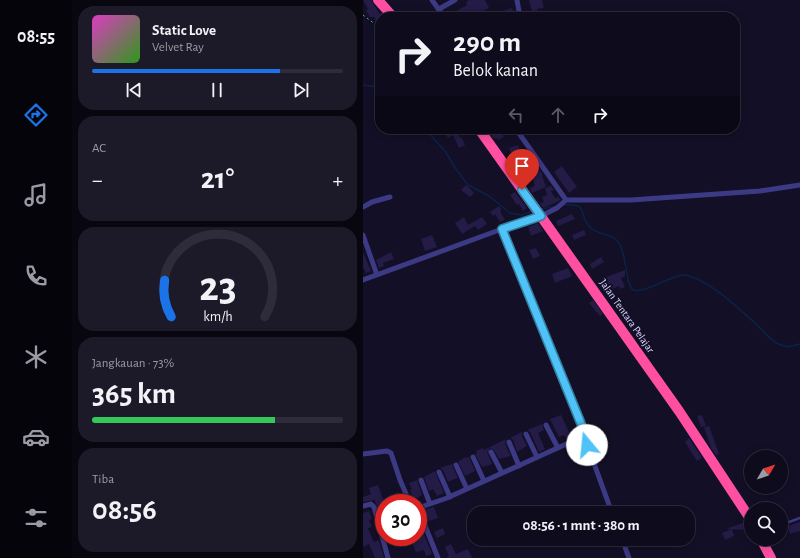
<!DOCTYPE html>
<html lang="id">
<meta charset="utf-8">
<style>
:root{--surface:#0e0b1c;--page:#1c1929;--text:#f1f3f6;--muted:#9b9ba3;--line:#2e2b3b;--accent:#1a73e8}
body{margin:0;font-family:"Alegreya Sans",sans-serif;background:var(--page);color:var(--text);height:100vh;display:flex;flex-direction:column;font-size:15px;white-space:nowrap}
*{box-sizing:border-box;margin:0}
p{font-size:13px;color:var(--muted)}
.icon{flex:none;width:22px;height:22px;fill:none;stroke:currentColor;stroke-width:2;stroke-linecap:round;stroke-linejoin:round}
.map{position:relative;flex:1;overflow:hidden}
.drawer{display:flex;flex-direction:column;gap:6px;padding:6px;background:#08060f;width:291px}
.drawer>*{flex:none}
.top-card{position:absolute;left:12px;top:12px;width:365px;height:122px;border-radius:16px;box-shadow:0 2px 10px #0003,0 0 0 1px var(--line);background:#0e0b1c;color:var(--text);overflow:hidden}
.needle{width:26px;rotate:51deg}
.controls{position:absolute;left:381px;top:450px;display:grid;gap:8px}
.controls a{display:grid;place-items:center;width:44px;height:44px;border-radius:50%;background:var(--surface);box-shadow:0 2px 10px #0003,0 0 0 1px var(--line);font-size:20px}
.speed{position:absolute;left:12px;top:494px;display:flex;gap:8px;font-size:20px;font-weight:700;text-align:center}
.speed>*{display:grid;place-content:center;width:52px;height:52px;border-radius:50%;background:var(--surface);box-shadow:0 2px 10px #0003,0 0 0 1px var(--line);line-height:1}
.speed .limit{border:6px solid #d22;background:#fff;color:#111}
.pin{position:absolute;display:grid;place-items:center;width:34px;height:34px;color:#fff;margin:-41px -17px;border-radius:50% 50% 50% 0;rotate:-45deg;box-shadow:0 0 4px #0007}
.pin .icon{rotate:45deg}
.me{position:absolute;width:44px;margin:-22px;rotate:343deg;stroke-linejoin:round;filter:drop-shadow(0 0 3px #0008)}
.turn{display:flex;align-items:center;gap:14px;height:84px;padding:0 12px;font-size:18px}
.turn .icon{width:52px;height:52px;stroke-width:2.5}
.turn b{display:block;font-size:28px;line-height:34px}
.lanes{display:flex;align-items:center;height:38px;padding:0 12px;background:#0003;justify-content:center;gap:20px;direction:ltr}
.lanes .off{opacity:.35}
.big{font-size:30px;font-weight:700;line-height:1.1}
.drawer .widget{flex:1;display:flex;flex-direction:column;justify-content:center;gap:6px;min-width:0;padding:0 14px;border-radius:16px;background:var(--page)}
.drawer .dial{align-items:center;gap:0}
.dial svg{height:104px;overflow:visible;fill:none;stroke:var(--line);stroke-width:7;stroke-linecap:round;text-anchor:middle}
.dial text{fill:var(--text);stroke:none}
.song{display:flex;align-items:center;gap:12px}
.cover{width:48px;height:48px;border-radius:6px;background:linear-gradient(135deg,hsl(310 70% 55%),hsl(110 70% 35%))}
.played{height:4px;border-radius:2px;background:linear-gradient(90deg,var(--accent) 75%,var(--line) 75%)}
.keys{display:flex;justify-content:space-around;direction:ltr}
.heat{display:flex;justify-content:space-between;align-items:center;font-size:22px;direction:ltr}
.charge{height:6px;border-radius:3px;background:linear-gradient(90deg,#34c759 73%,var(--line) 0)}
.trip{position:absolute;left:104px;top:506px;width:228px;height:40px;border-radius:16px;background:var(--surface);box-shadow:0 2px 10px #0003,0 0 0 1px var(--line);font-weight:700;line-height:40px;text-align:center}
main{display:flex;flex:1;min-height:0}
.menu{display:flex;flex-direction:column;width:72px;justify-content:space-around;align-items:center;background:#06040b;color:var(--muted)}
.menu .icon{width:28px;height:28px}
.menu .active{color:var(--accent)}
.menu b{font-size:18px;color:var(--text)}
.map>svg:first-child{display:block}
.lines{fill:none;stroke-linecap:round;stroke-linejoin:round}
.stream{stroke:#0c2248;stroke-width:1.5}
.building{fill:#241b47}
.path{stroke:#2fb8b0;stroke-width:1;stroke-dasharray:2 3;stroke-linecap:butt}
.lane{stroke:#3d3a85;stroke-width:2.5}
.street{stroke:#3d3a85;stroke-width:5}
.highway{stroke:#ff4fa3;stroke-width:10}
.route-casing{stroke:#337fa1;stroke-width:10}
.route{stroke:#4fc3f7;stroke-width:7}
.labels{text-anchor:middle;dominant-baseline:central;stroke-width:4;stroke-linejoin:round;paint-order:stroke}
.street-label{font-size:11px;fill:#d9d4ff;stroke:#130f26}
</style>
<main>
<nav class="menu">
<b>08:55</b>
<svg class="icon active" aria-label="directions" viewBox="0 0 24 24"><path d="M12 3l9 9-9 9-9-9zM9 14v-3h6M13 9l2 2-2 2"/></svg>
<svg class="icon" aria-label="music" viewBox="0 0 24 24"><path d="M9 18V5l10-2v13"/><circle cx="6" cy="18" r="3"/><circle cx="16" cy="16" r="3"/></svg>
<svg class="icon" aria-label="phone" viewBox="0 0 24 24"><path d="M5 4h4l2 5-3 2q2 4 5 5l2-3 5 2v4C11 20 4 13 5 4z"/></svg>
<svg class="icon" aria-label="climate" viewBox="0 0 24 24"><path d="M12 3v18M4 7l16 10M4 17L20 7"/></svg>
<svg class="icon" aria-label="car" viewBox="0 0 24 24"><path d="M5 17H2v-5l4-1 3-4h7l3 4 3 1v5h-3M9 17h6M6 11h13"/><circle cx="7" cy="17" r="2"/><circle cx="17" cy="17" r="2"/></svg>
<svg class="icon" aria-label="filters" viewBox="0 0 24 24"><path d="M4 7h16M4 17h16"/><circle cx="9" cy="7" r="2"/><circle cx="15" cy="17" r="2"/></svg>
</nav>
<section class="drawer">
<div class="widget">
<div class="song"><i class="cover"></i><div><b>Static Love</b><p>Velvet Ray</p></div></div>
<div class="played"></div>
<div class="keys"><svg class="icon" aria-label="previous" viewBox="0 0 24 24"><path d="M18 5L8 12l10 7zM5 5v14"/></svg><svg class="icon" aria-label="pause" viewBox="0 0 24 24"><path d="M8 5v14M16 5v14"/></svg><svg class="icon" aria-label="next" viewBox="0 0 24 24"><path d="M6 5l10 7-10 7zM19 5v14"/></svg></div>
</div>
<div class="widget"><p>AC</p>
<div class="heat"><a>−</a><b class="big">21°</b><a>+</a></div>
</div>
<div class="widget dial"><svg viewBox="0 0 100 80">
<path d="M14 69A42 42 0 1 1 86 69"/>
<path d="M14 69A42 42 0 0 1 9 41" stroke="#1a73e8"/>
<text x="50" y="56" font-size="32" font-weight="700">23</text>
<text x="50" y="72" font-size="11">km/h</text>
</svg></div>
<div class="widget"><p>Jangkauan · 73%</p><b class="big">365 km</b><div class="charge"></div></div>
<div class="widget"><p>Tiba</p><b class="big">08:56</b></div>
</section>
<div class="map">
<svg width="437" height="558" viewBox="0 0 437 558">
<rect width="100%" height="100%" fill="#130f26"/>
<g class="lines">
<path class="stream" d="M0 85 17 87
M62 129 82 151 93 169 105 185 126 196 147 213 158 215 170 211
M199 205C228 203 214 214 227 227 235 236 249 232 256 243 264 255 262 283 270 290 280 294 306 277 319 275 340 274 380 312 395 326 401 332 406 338 413 343L424 347 437 344
M178 209 194 206"/>
</g>
<path class="building" d="M0 0H8L16 13H17L21 17H17V30L11 17H7L3 10 5 9Z
M106 0H122L126 8 120 11 123 17H103L102 15 96 17 93 11 104 5 103 2Z
M166 0H179L181 8 174 9 178 17H170Z
M149 8 151 13 142 17 140 11Z
M79 129H91L97 138 98 137 102 145 96 148 90 135 85 138Z
M129 129H136L141 137 135 140 133 138 131 139 126 132Z
M155 145 161 160 168 157 180 175H179L183 187 169 193 167 188 172 186 169 177 163 180 159 173 156 174 151 164H149L146 160 150 158 146 148Z
M199 166 214 187 206 193 191 172Z
M103 185 111 193 107 197 98 190Z
M188 186 191 190 188 191 192 198 196 197 197 200 194 202 180 208 177 203 181 202 179 197 184 195 182 188Z
M152 192 164 208 160 211 156 204 154 205 147 195Z
M136 206 139 210 137 211 142 220 137 222 132 214 130 216 127 212Z
M209 214 212 219 195 226 193 221Z
M101 217 105 225 119 217 124 224 115 230 112 226 99 234 92 223Z
M175 223 180 231 168 236 165 227Z
M221 230 223 235 211 240 209 235Z
M69 235 74 247 62 251 58 239Z
M173 248 177 256 170 259 166 250Z
M0 252 8 271 3 273 0 267Z
M28 252 31 259 20 263 21 266 16 268 13 260Z
M238 257 241 262 229 269 227 264Z
M205 268 209 276 192 283 189 274Z
M262 270V276L258 278 262 287 257 289 256 286 245 291 242 285 244 284 241 278Z
M230 300 240 314 237 316 226 303Z
M198 415 208 436 203 438 201 435 196 437 187 419Z
M339 415 343 426 338 427 334 416Z
M179 424 181 430 175 433 182 449 176 452 167 432 164 430Z
M346 426 356 454 353 455 348 448 341 427Z
M159 432V436L164 446 154 452 150 440 147 438Z
M326 438 339 458 334 461 322 442Z
M143 439 142 444 148 456 136 459 131 450 127 448 124 452 129 463 127 465 119 467 112 454 114 453 113 451 120 448 121 450Z
M102 457 103 458 106 457 112 471 102 476 95 462Z
M89 464 95 479 94 478 85 482 80 470 77 468Z
M72 471 81 493 74 496 70 489 66 491 61 477Z
M54 480 59 495 51 500 47 490 49 489 46 483Z
M15 485 20 499 36 492 39 500 32 503H21V508L16 510 12 502V500L0 502V497L8 494 6 488Z
M71 507 75 518 66 521 64 515 63 516 60 510Z
M6 511 9 519 6 520 9 527 5 528 11 542 16 540 21 558H12L6 544 0 547V513Z
M55 519 69 554 63 556 61 550 53 552 48 540 35 545 32 537H55Z
M382 522 387 526 384 530 363 529Z
M437 522V531L427 534 425 526Z
M80 528 82 534 74 538 71 532Z
M369 529 371 536 362 540 359 533Z
M88 544 93 554 105 549 109 558H83L86 556 82 547Z"/>
<g class="lines">
<path class="path" d="M0 15 17 28"/>
<path class="lane" d="M418 525 437 518"/>
<path class="street" d="M69 0 81 17
M154 0 157 17
M76 9 92 0
M153 129 203 200
M0 207 9 202 27 197
M0 235 14 275
M0 280 139 229 178 216 194 208 203 200H268L397 191 437 185
M183 425 195 448
M163 434 174 457
M221 436 249 513
M146 442 156 466
M128 452 139 473
M0 454 24 451 28 453 37 480 47 503
M110 457 121 481
M93 465 104 489
M76 472 87 497
M58 480 67 504
M0 506 8 504 11 507 25 558
M55 508 84 498 221 436 219 426 139 229
M55 508 75 558
M259 539 266 558"/>
<path class="highway" d="M15 0 30 17
M116 129 316 411 388 520
M398 539 408 558"/>
</g>
<g class="lines">
<g class="route-casing">
<path id="route" d="M159 190 178 216 139 229 219 426 224 445"/>
</g>
<use href="#route" class="route"/>
</g>
<g class="labels">
<g class="street-label">
<text transform="translate(264 316) rotate(55)">Jalan Tentara Pelajar</text>
</g>
</g>
</svg>
<div class="controls">
<a><svg class="needle" viewBox="-14 -14 28 28"><path d="M0-13l5 13h-10z" fill="#e53935"/><path d="M0 13l5-13h-10z" fill="#9b9ba3"/></svg></a>
<a><svg class="icon" aria-label="search" viewBox="0 0 24 24"><circle cx="10" cy="10" r="6"/><path d="M15 15l6 6"/></svg></a>
</div>
<div class="speed"><div class="limit">30</div></div>
<div class="pin" style="left:159px;top:190px;background:#d93025"><svg class="icon" aria-label="arrive" viewBox="0 0 24 24"><path d="M6 21V4h12l-3 4 3 4H6"/></svg></div>
<svg class="me" style="left:224px;top:445px" viewBox="-20 -20 40 40"><circle r="19" fill="#fff"/><path d="M0-13L10 11 0 6-10 11z" fill="#4fc3f7"/></svg>
<div class="trip">08:56 · 1 mnt · 380 m</div>
<div class="top-card">
<div class="turn"><svg class="icon" aria-label="right" viewBox="0 0 24 24"><path d="M7 20v-9h11M14 6l5 5-5 5"/></svg><div><b>290 m</b>Belok kanan</div></div>
<div class="lanes"><svg class="icon off" aria-label="left" viewBox="0 0 24 24"><path d="M17 20v-9H6M10 6l-5 5 5 5"/></svg><svg class="icon off" aria-label="ahead" viewBox="0 0 24 24"><path d="M12 20V5M6 11l6-6 6 6"/></svg><svg class="icon" aria-label="right" viewBox="0 0 24 24"><path d="M7 20v-9h11M14 6l5 5-5 5"/></svg></div>
</div>
</div>
</main>
